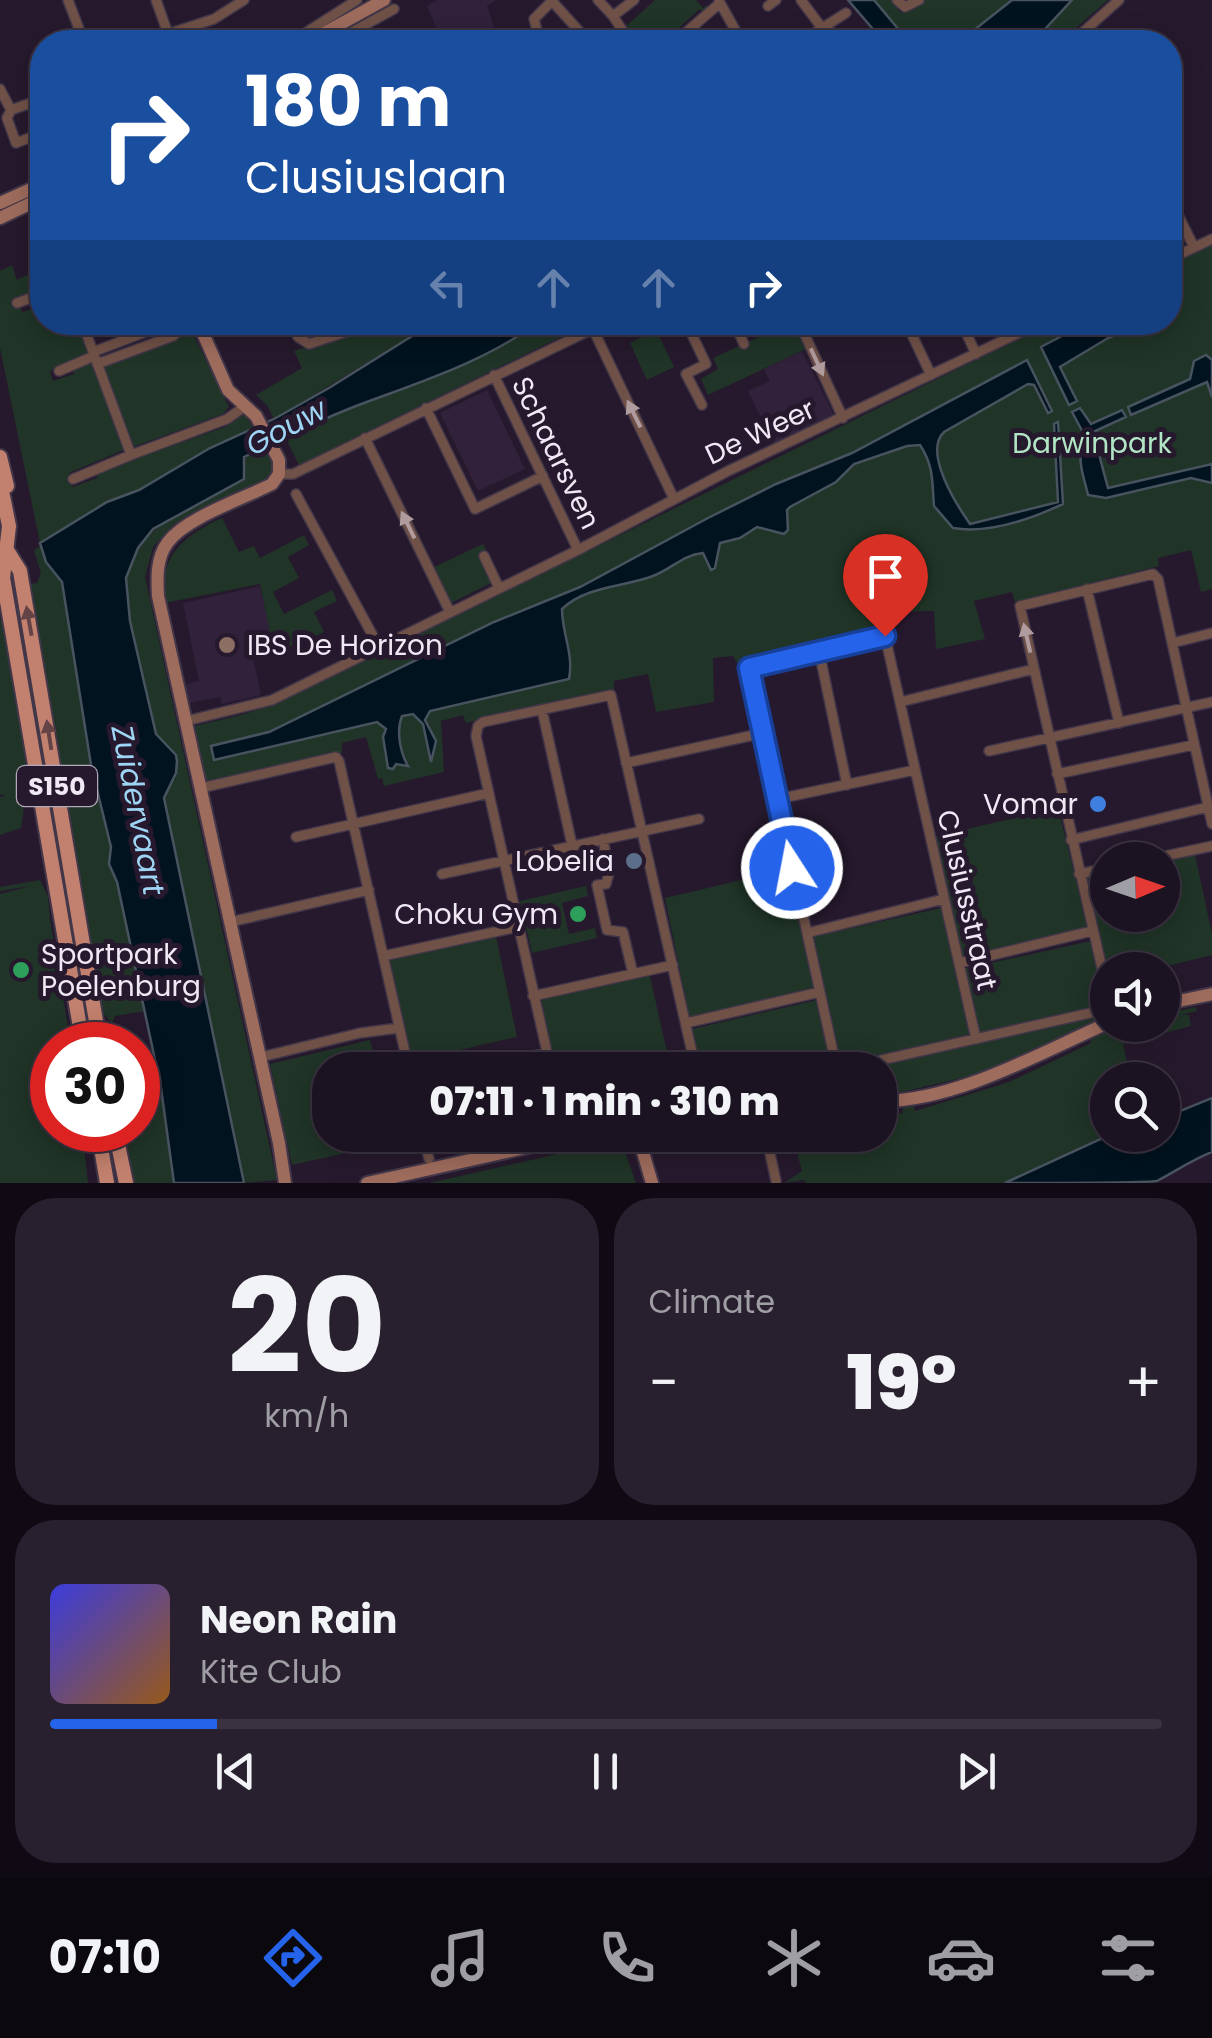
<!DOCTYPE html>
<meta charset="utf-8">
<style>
:root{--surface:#1c1322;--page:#29202f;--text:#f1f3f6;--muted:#a09ea5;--line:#3a3240;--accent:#2563eb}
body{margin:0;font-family:Poppins,sans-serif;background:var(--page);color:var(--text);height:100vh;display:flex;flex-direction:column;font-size:38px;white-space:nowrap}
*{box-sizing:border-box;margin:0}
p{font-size:32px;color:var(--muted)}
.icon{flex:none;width:55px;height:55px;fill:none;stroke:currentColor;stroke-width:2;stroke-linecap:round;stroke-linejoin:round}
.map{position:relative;height:1183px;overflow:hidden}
.drawer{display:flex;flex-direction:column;gap:15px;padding:15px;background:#0f0a13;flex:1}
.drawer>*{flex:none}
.hud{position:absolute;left:30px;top:30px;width:1152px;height:305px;border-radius:40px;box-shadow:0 5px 25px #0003,0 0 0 2px var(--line);background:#1a4fa0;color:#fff;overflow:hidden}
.needle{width:65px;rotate:88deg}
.tools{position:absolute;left:1090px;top:842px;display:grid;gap:20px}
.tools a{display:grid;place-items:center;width:90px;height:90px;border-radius:50%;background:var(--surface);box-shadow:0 5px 25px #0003,0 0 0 2px var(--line);font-size:50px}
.speed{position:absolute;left:30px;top:1022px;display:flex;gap:20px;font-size:50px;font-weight:700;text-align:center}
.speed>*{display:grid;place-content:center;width:130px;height:130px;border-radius:50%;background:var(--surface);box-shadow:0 5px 25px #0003,0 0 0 2px var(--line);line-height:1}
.speed .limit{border:15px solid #d22;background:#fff;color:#111}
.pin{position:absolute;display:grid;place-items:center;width:85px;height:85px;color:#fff;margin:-102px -42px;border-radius:50% 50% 50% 0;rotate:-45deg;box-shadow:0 0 10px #0007}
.pin .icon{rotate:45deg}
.me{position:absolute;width:110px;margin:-55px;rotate:349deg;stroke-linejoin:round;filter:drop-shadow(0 0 8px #0008)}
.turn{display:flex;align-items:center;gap:35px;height:210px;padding:0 50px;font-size:45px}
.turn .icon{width:130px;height:130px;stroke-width:2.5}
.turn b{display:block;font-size:70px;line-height:85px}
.lanes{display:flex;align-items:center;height:95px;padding:0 50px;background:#0003;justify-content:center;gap:50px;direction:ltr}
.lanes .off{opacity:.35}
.big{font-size:75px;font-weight:800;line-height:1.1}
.drawer .card{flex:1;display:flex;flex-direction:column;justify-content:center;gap:15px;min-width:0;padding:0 35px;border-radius:40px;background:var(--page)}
.drawer .dial{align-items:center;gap:0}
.dial b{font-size:130px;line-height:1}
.song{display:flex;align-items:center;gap:30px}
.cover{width:120px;height:120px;border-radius:15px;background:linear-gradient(135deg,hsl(240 70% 55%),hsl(30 70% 35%))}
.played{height:10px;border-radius:5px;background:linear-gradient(90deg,var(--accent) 15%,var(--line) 15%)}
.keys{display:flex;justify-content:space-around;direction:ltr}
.heat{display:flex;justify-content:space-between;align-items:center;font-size:55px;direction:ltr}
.drawer .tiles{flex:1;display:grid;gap:15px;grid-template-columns:1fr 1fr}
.card:last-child{grid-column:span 2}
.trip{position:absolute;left:312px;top:1052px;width:585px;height:100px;border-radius:40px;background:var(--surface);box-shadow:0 5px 25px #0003,0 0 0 2px var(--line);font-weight:800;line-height:100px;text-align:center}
.tab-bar{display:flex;height:160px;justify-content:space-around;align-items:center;background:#0b080e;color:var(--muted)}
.tab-bar .icon{width:70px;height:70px}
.tab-bar .active{color:var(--accent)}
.tab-bar b{font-size:45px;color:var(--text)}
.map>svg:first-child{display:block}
.built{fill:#31213b}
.green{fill:#203427}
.water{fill:#00131f;stroke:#48535f;stroke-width:2.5}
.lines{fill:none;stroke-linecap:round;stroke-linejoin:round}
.street-casing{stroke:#423649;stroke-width:12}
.secondary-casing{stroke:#423649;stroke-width:16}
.primary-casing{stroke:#423649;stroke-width:18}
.street{stroke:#705147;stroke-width:9}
.secondary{stroke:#9e6c5d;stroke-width:12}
.primary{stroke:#c2816e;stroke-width:14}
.oneway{fill:#b09c9e}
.oneway2{fill:#644347}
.route-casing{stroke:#184099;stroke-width:25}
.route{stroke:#2563eb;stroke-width:18}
.education-dot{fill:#8d6e63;stroke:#26192d;stroke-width:4}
.shop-dot{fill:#3f7fe0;stroke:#26192d;stroke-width:4}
.service-dot{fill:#5c6f8a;stroke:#26192d;stroke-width:4}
.leisure-dot{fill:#2e9e5b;stroke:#26192d;stroke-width:4}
.labels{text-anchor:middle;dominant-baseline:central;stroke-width:10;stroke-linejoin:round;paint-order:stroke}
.shield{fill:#26192d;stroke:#b3aab9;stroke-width:2.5}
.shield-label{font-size:25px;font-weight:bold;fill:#f0e8f5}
.street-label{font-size:28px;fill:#f0e8f5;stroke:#26192d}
.park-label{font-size:28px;fill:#b2e5c4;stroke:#26192d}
.poi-label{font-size:28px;fill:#f0e8f5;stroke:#26192d;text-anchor:end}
.water-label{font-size:30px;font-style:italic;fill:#9fd5f4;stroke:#26192d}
</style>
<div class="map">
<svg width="1212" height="1183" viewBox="0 0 1212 1183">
<rect width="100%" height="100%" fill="#26192d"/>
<path class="built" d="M437 0H496L487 6 498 39 487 42H443L427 6Z
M802 351 834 415 774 445 748 391 770 381 764 369Z
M487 390 525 469 478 491 440 413Z
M260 586 273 643 251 648 261 695 222 704 220 697 189 703 185 685 199 681 183 603Z"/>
<path class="green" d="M655 0H696L703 8 713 2 703 12 700 9 663 42H635L625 27Z
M874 0H891L901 13 922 0H1012L959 42H909Z
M1072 0H1108L1060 42H1033Z
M1212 242V589L1201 592 1191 550 1158 558 1159 566 1015 602 1012 592 974 601 985 639 936 649 934 611 897 612 879 622 881 630 851 637 836 645 737 663 733 656 713 658 714 702 656 712 648 674 614 681V690L466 723 463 715 441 721 444 772 384 786 382 778 378 779 366 737 342 743V753L205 781 195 726 245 714 289 698 1051 323 1170 322V263Z
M12 265 17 280 42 267V292L19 301 22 312 36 308V303L42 300V322L78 323 89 351V355L50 371 53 381 74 374 73 368 92 361 126 449 69 473 73 487 97 478 98 472 225 427 245 414 253 428 210 448 139 490 107 502 40 543 0 348V271Z
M386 323H433L274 419 267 405 256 395 302 368 294 351Z
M537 323H589L299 465 285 437C309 428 332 415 356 406 417 383 485 362 537 323Z
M790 323H795L808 348 708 395 701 379 718 369 713 358Z
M191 330 229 407 223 414 133 447 102 368Z
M656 330 674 367 647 380 630 343Z
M264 447 273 464 272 479 174 524 153 547 145 577 277 1180 244 1183 164 798 177 761 175 755 156 735 125 595C129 524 189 508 244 479L242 460Z
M222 518 239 552 254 546 260 558 304 535 309 545 288 557 299 578 273 592 284 614 332 590 337 601 314 612 324 632 297 645 254 654 253 647 272 642 260 584 165 603C157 557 184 535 222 518Z
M483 544 487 552 478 556 491 583 451 603 434 567Z
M41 545 46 562 62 581 91 765 111 848 109 864 117 882 145 1011 115 1016 112 1023 100 1010 96 989 29 584 37 583 41 573 34 551Z
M0 617C20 683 33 759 21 828L0 835V797L6 796 0 794Z
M1058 808 1088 928 962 959 936 836Z
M1194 850 1212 934V955L1151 970H1108L1085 876 1107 870 1108 915H1162V860Z
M788 869 815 991 690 1020 665 898Z
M40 880 48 896 50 919 71 1045H52V1130H82L88 1183H0V894L30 886 0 891V887Z
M586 886 588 896 562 903 569 934 595 928 597 938 532 953 520 901Z
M941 908 969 1034 841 1064 812 937Z
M496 936 517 1037 411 1061 388 960Z
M1091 941 1105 1004 979 1034 964 969Z
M649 972 671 1070H556L540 998Z
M817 1000 832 1064 808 1070H701L692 1029Z
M1196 1007 1197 1011 1181 1015H1189L1191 1026 1123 1044 1131 1080H1108L1107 1134 1005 1183H806L804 1180 784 1183 802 1171 792 1135H880V1116L903 1113 902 1104 913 1103 915 1111 1009 1082 1091 1043 1090 1036 1113 1025H1162L1163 1014Z
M1107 1012V1017L988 1072 880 1097V1070H847Z
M370 1040 378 1070H330V1135H394L395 1142 292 1165 270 1064Z
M161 1088 174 1183H133L123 1130H138V1104L155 1102 153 1089Z
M615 1141 623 1146 636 1183H429Z"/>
<path class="water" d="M848 0H874L909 42H884Z
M1012 0H1072L1033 42H959Z
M1088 322 1146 323 1108 338 1060 367 1077 401 1069 405 1041 347Z
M433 323H537C485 362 417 383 356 406 318 421 280 439 244 457V479L153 529 138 548 126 578 130 621 156 734 176 755 177 761 176 773 164 798 244 1183H174L161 1088 117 882 109 864 111 847 91 765 62 582 46 562 40 543 107 502 139 490 210 448 274 419 329 388Z
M1206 355 1212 360V397L1207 382 1131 415 1128 407 1190 379 1194 361Z
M1027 360 1052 411 1048 413 1034 385 1028 384 944 432C923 452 956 504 970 524L1058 502 1054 424 1058 422 1063 504C1031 519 988 534 953 528L934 506C932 482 934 466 920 445L907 446 854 464 836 482 790 507 787 510 788 530 784 534 757 527 740 538 720 543 715 568 711 570 703 553C682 555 672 569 653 576 624 587 586 586 562 609 562 634 574 653 569 679L430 711 425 720 436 741 431 762 423 724 413 714 402 716C396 731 400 752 408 766L396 764 393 769 388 768 383 737 386 729 377 722 214 760 211 746 269 732 494 622 580 587 708 518 776 484 852 453Z
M1080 408 1091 424 1122 410 1126 417 1093 432 1108 488 1212 464V483L1191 478 1106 498 1088 495C1084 476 1074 456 1087 440L1072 412Z
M1212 1098V1152C1192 1160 1176 1171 1157 1181 1144 1183 1028 1183 1005 1183L1109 1135H1162L1163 1118Z"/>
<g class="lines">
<g class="street-casing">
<path id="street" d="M68 0 84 42
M156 0 171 42
M551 0 589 42
M598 0 613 16 630 42
M801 0 822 28
M897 0 905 7 919 0
M719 1 742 42
M768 6 776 0
M613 16 634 0
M827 28 839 42
M168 34 214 19 244 0
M291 42 357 0
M334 42 394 9
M507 42 536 34
M540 42 534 19 552 1
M675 42 720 3
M800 42 846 13
M1072 42 1119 0
M0 89 11 110
M42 99 11 110 7 118 16 143 42 133
M1170 199 1194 247
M1170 259 1212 239
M17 303 42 294
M292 322 298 337 309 344 376 322
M686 322 706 364 686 374 702 405
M734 322 744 344
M799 322 843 418
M906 322 931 375
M962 324 976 354
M593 329 674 499
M93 352 169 323 180 326
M97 364 173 336 189 322
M59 371 94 356
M494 375 578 550
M426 408 475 509 543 476
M365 438 450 612
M131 455 227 419 244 407
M279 474H293L607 322
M73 479 131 455 82 322
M296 494 379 647
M484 556 499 588
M1087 589 1119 723
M1172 643 1212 633
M819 651 847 785
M900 702 1034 669
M542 710 572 845
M186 721 272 700 578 550 728 471 1042 322
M989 751 1212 702
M626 763 763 733
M1057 774 1193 745
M201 788 336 757 339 761 409 1070
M778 799 915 770
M296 837 489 793
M603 839 609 873 606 884 597 885 607 930 623 932 633 974
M1071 840 1208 807
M1146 860 1212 846
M442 874 699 819
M1079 874 1108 868
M230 922 369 890
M807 933 944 899
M383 956 518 927
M959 963 1092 931
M1108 995 1020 606 1153 574 1158 579 1212 824
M533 996 673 965
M686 1023 820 992
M261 1057 360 1033 399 1028
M467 1070 547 1053
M551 1070 476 736 478 726 483 722 611 695 696 1070
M837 1070 749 668 885 636 976 1039
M837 1070 1108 1009
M423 1135 429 1159
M766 1135 776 1181"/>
</g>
<g class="secondary-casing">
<path id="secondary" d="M308 42 384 0
M0 203 42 184
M0 218 42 198
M198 322 228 390 256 416 279 460V474L272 484C243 499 187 517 168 542 156 558 157 578 158 596L279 1143 285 1183
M1162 1008 1174 1002 1212 994
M880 1101C954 1102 1040 1053 1108 1023
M638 1135 652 1183
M367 1183 565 1139 600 1135"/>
</g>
<g class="primary-casing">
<path id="primary" d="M0 457 7 486
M0 481 9 526 3 578 83 1045
M5 547 20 571 100 1045
M98 1130 107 1183
M115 1130 126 1183"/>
</g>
<use href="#street" class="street"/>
<use href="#secondary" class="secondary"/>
<use href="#primary" class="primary"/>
</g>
<defs><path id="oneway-solid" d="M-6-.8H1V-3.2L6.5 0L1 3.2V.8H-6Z" transform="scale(2.5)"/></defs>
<g class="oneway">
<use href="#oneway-solid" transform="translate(817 362) rotate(65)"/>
<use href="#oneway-solid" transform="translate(634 414) rotate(-116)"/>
<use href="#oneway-solid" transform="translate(408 525) rotate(-116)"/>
<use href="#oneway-solid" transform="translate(1027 638) rotate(-103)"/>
</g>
<g class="oneway2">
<use href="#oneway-solid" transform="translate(29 621) rotate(-100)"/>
<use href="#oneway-solid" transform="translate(49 735) rotate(-99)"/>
</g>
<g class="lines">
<g class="route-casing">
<path id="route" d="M792 868 749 668 885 636"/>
</g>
<use href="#route" class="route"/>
</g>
<circle class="education-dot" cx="227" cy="645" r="10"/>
<circle class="shop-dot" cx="1098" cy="804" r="10"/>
<circle class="service-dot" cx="634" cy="861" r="10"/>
<g class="leisure-dot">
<circle cx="578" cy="914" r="10"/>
<circle cx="21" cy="970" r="10"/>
</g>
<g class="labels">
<rect class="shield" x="17" y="766" width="80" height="40" rx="8"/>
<g class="shield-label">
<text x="57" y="786">S150</text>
</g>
<g class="street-label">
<text transform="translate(760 432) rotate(-25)">De Weer</text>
<text transform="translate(556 453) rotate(64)">Schaarsven</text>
<text transform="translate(967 900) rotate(77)">Clusiusstraat</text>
</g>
<g class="park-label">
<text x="1092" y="443">Darwinpark</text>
</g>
<g class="poi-label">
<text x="247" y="645" text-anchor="start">IBS De Horizon</text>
<text x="1078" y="804">Vomar</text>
<text x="614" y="861">Lobelia</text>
<text x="558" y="914">Choku Gym</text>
<text x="41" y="954" text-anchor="start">Sportpark<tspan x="41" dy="32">Poelenburg</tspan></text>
</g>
<g class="water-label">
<text transform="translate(286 427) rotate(-28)">Gouw</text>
<text transform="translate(138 810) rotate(79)">Zuidervaart</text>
</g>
</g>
</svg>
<div class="tools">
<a><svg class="needle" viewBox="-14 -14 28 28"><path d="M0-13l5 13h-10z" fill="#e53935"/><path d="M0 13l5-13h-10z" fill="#a09ea5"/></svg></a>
<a><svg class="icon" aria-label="sound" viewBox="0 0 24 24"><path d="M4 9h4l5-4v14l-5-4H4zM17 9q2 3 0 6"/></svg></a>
<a><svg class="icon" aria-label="search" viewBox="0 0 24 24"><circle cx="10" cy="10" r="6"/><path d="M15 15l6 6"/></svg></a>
</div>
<div class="speed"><div class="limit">30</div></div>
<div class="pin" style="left:885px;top:636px;background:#d93025"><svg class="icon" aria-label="arrive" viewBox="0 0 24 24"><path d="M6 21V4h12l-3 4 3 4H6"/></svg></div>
<svg class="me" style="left:792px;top:868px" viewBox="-20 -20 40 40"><circle r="17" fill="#2563eb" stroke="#fff" stroke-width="3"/><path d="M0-11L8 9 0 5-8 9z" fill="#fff"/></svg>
<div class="trip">07:11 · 1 min · 310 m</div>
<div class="hud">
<div class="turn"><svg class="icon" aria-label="right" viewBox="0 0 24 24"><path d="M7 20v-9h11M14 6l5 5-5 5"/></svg><div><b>180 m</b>Clusiuslaan</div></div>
<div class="lanes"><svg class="icon off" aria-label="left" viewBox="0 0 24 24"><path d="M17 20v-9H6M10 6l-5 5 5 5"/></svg><svg class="icon off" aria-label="ahead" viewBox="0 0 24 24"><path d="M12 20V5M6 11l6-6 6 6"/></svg><svg class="icon off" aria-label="ahead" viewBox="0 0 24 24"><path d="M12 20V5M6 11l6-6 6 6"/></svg><svg class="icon" aria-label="right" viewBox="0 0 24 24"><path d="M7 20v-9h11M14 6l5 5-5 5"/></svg></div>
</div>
</div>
<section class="drawer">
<div class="tiles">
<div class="card dial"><b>20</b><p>km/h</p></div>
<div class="card"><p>Climate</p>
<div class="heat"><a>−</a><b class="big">19°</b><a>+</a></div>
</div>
<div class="card">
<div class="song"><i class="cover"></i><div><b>Neon Rain</b><p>Kite Club</p></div></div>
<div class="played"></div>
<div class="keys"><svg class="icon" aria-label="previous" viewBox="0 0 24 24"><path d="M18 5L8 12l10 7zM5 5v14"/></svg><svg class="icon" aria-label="pause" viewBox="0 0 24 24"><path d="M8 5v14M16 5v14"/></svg><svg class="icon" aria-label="next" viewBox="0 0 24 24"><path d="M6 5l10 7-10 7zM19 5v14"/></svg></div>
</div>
</div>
</section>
<nav class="tab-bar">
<b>07:10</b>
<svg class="icon active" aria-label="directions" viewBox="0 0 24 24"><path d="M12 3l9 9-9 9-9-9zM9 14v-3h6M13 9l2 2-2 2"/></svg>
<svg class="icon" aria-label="music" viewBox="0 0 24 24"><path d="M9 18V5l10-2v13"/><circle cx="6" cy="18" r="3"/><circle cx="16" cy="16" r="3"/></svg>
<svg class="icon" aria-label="phone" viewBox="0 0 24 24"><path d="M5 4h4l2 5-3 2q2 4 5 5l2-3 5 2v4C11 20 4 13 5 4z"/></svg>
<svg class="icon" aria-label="climate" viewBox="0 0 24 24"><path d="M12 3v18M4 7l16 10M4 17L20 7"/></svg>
<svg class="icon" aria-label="car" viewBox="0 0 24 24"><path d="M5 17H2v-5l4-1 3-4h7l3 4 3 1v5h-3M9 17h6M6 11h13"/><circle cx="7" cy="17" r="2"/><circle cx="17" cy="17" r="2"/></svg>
<svg class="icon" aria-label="filters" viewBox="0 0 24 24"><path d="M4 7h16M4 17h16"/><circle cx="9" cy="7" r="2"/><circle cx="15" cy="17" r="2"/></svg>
</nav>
